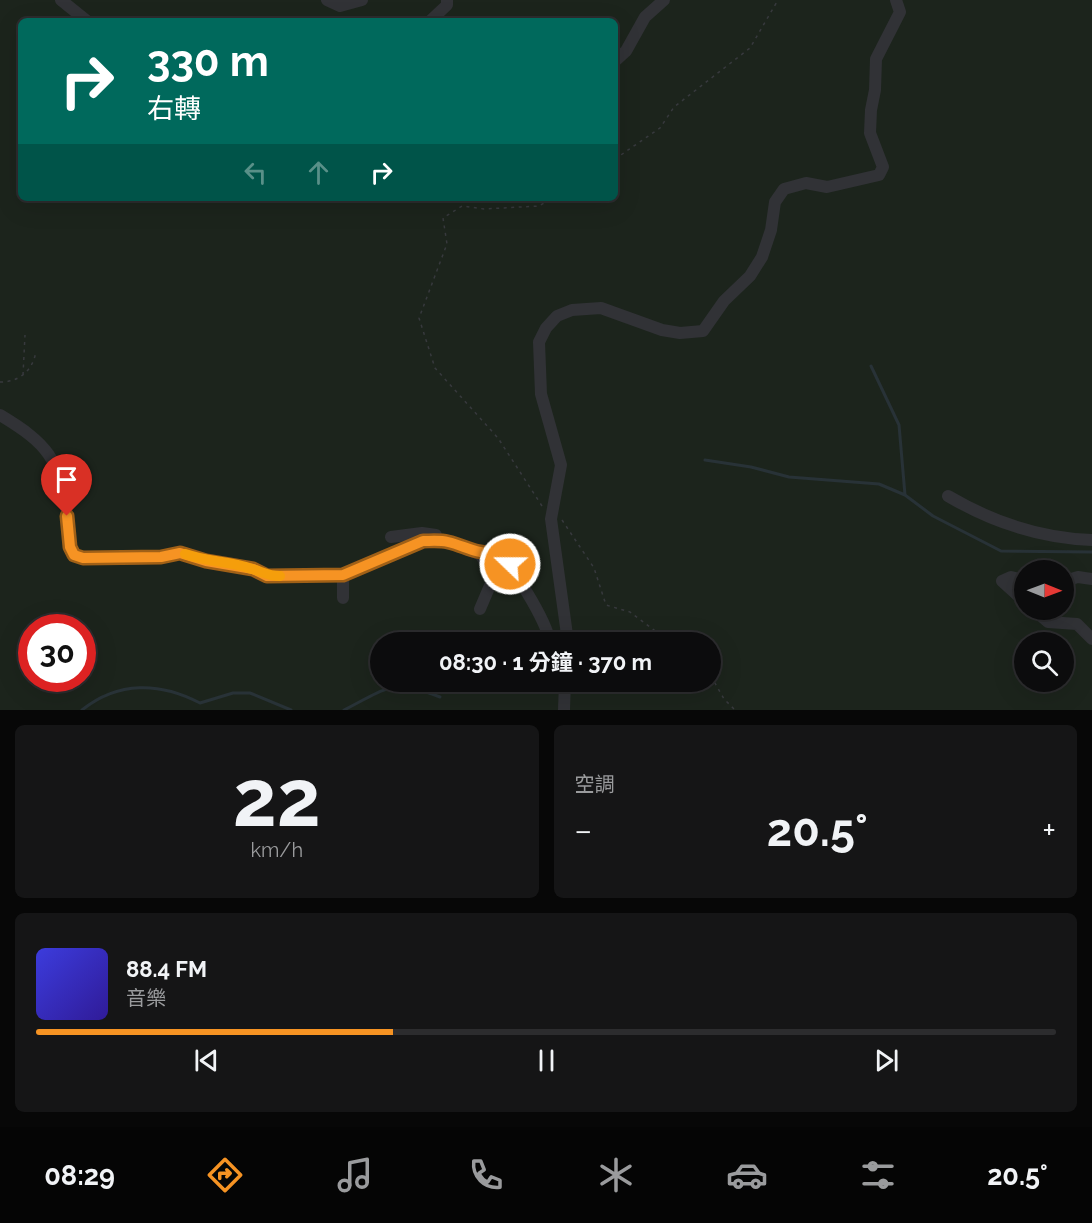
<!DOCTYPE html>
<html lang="zh-TW">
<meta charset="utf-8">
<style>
:root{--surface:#0c0c0d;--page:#151516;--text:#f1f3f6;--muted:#9a9b9d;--line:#2c2c2e;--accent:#f69323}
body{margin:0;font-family:Raleway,"Noto Sans TC",sans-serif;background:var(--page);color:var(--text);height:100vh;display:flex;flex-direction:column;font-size:22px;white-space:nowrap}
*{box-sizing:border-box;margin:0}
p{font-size:20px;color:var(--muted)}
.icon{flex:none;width:33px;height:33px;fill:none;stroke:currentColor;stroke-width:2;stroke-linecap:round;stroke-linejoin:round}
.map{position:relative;height:710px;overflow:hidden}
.details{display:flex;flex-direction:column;gap:15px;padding:15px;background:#070707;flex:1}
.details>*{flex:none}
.top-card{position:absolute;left:18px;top:18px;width:600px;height:183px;border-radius:9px;box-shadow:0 6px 24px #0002,0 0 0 2px var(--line);background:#00695c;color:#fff;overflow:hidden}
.needle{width:39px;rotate:91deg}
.buttons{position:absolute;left:1014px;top:560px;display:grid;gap:12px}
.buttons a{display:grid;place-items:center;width:60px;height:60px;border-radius:50%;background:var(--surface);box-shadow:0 6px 24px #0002,0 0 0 2px var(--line);font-size:30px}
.speed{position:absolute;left:18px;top:614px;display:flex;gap:12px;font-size:30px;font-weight:700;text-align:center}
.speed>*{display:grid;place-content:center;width:78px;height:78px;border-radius:50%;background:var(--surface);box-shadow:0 6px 24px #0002,0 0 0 2px var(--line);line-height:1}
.speed .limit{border:9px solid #d22;background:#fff;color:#111}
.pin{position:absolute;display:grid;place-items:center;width:51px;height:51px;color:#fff;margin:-62px -26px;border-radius:50% 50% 50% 0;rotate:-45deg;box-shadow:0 0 6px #0007}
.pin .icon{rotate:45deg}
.me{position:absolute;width:66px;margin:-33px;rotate:292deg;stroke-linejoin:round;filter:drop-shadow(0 0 4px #0008)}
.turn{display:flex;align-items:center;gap:21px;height:126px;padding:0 30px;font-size:27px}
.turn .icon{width:78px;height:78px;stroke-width:2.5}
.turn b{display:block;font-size:42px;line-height:51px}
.lanes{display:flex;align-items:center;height:57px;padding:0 30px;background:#0003;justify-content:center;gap:30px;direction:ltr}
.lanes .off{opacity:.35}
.big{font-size:45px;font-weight:700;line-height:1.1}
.details .widget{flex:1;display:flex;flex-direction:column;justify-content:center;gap:9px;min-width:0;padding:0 21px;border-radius:9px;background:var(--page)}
.details .dial{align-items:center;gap:0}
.dial b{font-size:78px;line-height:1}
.song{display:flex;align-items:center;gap:18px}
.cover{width:72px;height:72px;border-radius:9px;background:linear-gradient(135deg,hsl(240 70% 55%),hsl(250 70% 35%))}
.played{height:6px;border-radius:3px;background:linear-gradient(90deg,var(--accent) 35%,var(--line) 35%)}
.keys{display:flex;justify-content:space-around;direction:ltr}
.heat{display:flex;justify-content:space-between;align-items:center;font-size:33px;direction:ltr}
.details .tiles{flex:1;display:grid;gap:15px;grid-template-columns:1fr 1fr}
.widget:last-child{grid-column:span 2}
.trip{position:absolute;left:370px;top:632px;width:351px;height:60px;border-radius:30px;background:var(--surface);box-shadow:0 6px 24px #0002,0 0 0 2px var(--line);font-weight:700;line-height:60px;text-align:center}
.dock{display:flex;height:96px;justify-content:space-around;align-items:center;background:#050505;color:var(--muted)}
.dock .icon{width:42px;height:42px}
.dock .on{color:var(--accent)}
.dock b{font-size:27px;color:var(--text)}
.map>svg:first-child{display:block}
.green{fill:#1c241c;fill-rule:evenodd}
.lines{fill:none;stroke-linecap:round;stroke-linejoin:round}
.stream{stroke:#283237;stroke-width:3}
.path{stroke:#37393d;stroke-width:1.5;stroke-dasharray:3 4.5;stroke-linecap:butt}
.minor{stroke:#313236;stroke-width:12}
.route-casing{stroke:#a06017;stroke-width:15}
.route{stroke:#f69323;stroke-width:10}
.slow{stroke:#f59e0b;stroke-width:10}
</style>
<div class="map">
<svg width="1092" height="710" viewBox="0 0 1092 710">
<rect width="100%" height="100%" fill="#101011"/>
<path class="green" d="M0 0H1092V710H0ZM21 21H615V198H21ZM1024 570H1064V609H1024ZM32 627H82V678H32ZM381 642H711V681H381ZM1024 642H1064V681H1024Z"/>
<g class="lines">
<path class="stream" d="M871 366 899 425 905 495
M705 460 751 467 789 477 879 484 905 495 933 516 1001 551 1092 552
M82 710C118 681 160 682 200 703L233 693H250L291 710
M344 710C388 688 390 678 440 697"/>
<path class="path" d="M615 159 660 128 674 107 750 48 778 0
M23 375 25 335
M0 382C19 382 33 371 36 351
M542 506 498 438 435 368 419 318 447 244 443 218 462 206 484 209 539 206 553 198
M562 520 594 568 606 605 630 612 670 642
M711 676 724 699 735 710"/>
<path class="minor" d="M61 0 87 21
M327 0 340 6 362 0
M430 21 447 5V0
M615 61 626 51 645 17 664 0
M0 415C48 444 59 458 67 514 68 528 68 543 74 555L83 558 133 559 161 557 180 553 206 561 253 569 267 576 343 575 423 541 447 542 480 554 495 553C513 564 546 621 550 642
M948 496C992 522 1040 538 1092 540
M391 537 422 533 436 535
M343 575V598
M1024 580 1011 577 1002 581 1024 601
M1064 581 1078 577 1092 579
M480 609 494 576 480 554
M1033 609 1048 622 1077 624 1092 639
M568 642 551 519 561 465 541 394 539 342 546 328 557 316 572 310 601 308 662 330 680 333 703 331 724 301 750 276 762 257 771 230 775 202 784 189 806 183 827 187 879 175 883 167 870 133 871 110 875 90 876 59 900 12 896 0
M564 710 565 681"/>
</g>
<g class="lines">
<g class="route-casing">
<path id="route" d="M67 516 70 547 74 555 83 558 161 557 180 553 206 561 253 569 267 576 343 575 423 541C431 541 440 540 448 542 465 546 476 554 495 553L510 564"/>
</g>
<use href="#route" class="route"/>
<path class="slow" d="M185 554C207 562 231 561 252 569 263 572 268 576 280 576"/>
</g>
</svg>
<div class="buttons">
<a><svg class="needle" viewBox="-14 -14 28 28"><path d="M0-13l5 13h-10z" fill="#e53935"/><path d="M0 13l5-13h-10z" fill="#9a9b9d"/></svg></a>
<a><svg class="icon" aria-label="search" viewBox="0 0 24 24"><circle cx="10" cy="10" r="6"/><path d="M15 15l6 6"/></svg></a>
</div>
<div class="speed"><div class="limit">30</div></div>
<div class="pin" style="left:67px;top:516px;background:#d93025"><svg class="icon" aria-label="arrive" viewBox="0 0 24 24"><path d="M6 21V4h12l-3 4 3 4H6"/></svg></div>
<svg class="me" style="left:510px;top:564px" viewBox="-20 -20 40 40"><circle r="17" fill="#f69323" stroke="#fff" stroke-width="3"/><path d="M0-11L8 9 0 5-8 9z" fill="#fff"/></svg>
<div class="trip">08:30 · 1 分鐘 · 370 m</div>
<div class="top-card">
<div class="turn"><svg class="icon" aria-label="right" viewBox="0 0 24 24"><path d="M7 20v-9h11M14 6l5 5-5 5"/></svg><div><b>330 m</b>右轉</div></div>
<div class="lanes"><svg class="icon off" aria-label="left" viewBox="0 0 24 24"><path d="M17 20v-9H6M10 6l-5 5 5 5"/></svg><svg class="icon off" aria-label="ahead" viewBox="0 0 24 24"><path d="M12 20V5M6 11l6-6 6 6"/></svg><svg class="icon" aria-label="right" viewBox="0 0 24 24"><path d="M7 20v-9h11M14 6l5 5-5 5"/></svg></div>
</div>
</div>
<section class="details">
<div class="tiles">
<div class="widget dial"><b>22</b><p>km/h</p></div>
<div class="widget"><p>空調</p>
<div class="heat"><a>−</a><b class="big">20.5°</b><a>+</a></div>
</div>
<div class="widget">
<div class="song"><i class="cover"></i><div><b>88.4 FM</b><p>音樂</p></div></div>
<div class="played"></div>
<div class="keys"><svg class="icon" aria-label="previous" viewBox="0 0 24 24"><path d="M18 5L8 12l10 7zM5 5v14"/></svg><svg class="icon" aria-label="pause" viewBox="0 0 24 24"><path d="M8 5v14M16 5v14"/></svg><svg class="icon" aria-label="next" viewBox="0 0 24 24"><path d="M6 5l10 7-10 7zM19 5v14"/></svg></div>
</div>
</div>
</section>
<nav class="dock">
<b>08:29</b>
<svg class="icon on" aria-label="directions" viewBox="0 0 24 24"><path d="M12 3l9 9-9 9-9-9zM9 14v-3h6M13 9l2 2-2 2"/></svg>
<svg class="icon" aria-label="music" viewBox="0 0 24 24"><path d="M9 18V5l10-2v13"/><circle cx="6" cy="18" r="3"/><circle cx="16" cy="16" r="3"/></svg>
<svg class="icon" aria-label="phone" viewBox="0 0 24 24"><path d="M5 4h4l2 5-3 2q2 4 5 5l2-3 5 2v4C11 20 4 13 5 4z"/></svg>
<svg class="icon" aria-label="climate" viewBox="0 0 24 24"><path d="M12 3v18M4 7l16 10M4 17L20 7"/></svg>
<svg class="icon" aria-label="car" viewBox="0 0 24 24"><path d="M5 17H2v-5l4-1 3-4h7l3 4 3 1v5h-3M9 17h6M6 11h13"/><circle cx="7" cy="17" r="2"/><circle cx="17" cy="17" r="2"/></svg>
<svg class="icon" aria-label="filters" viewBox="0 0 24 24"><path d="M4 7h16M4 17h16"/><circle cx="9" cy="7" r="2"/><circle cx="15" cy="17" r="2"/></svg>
<b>20.5°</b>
</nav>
